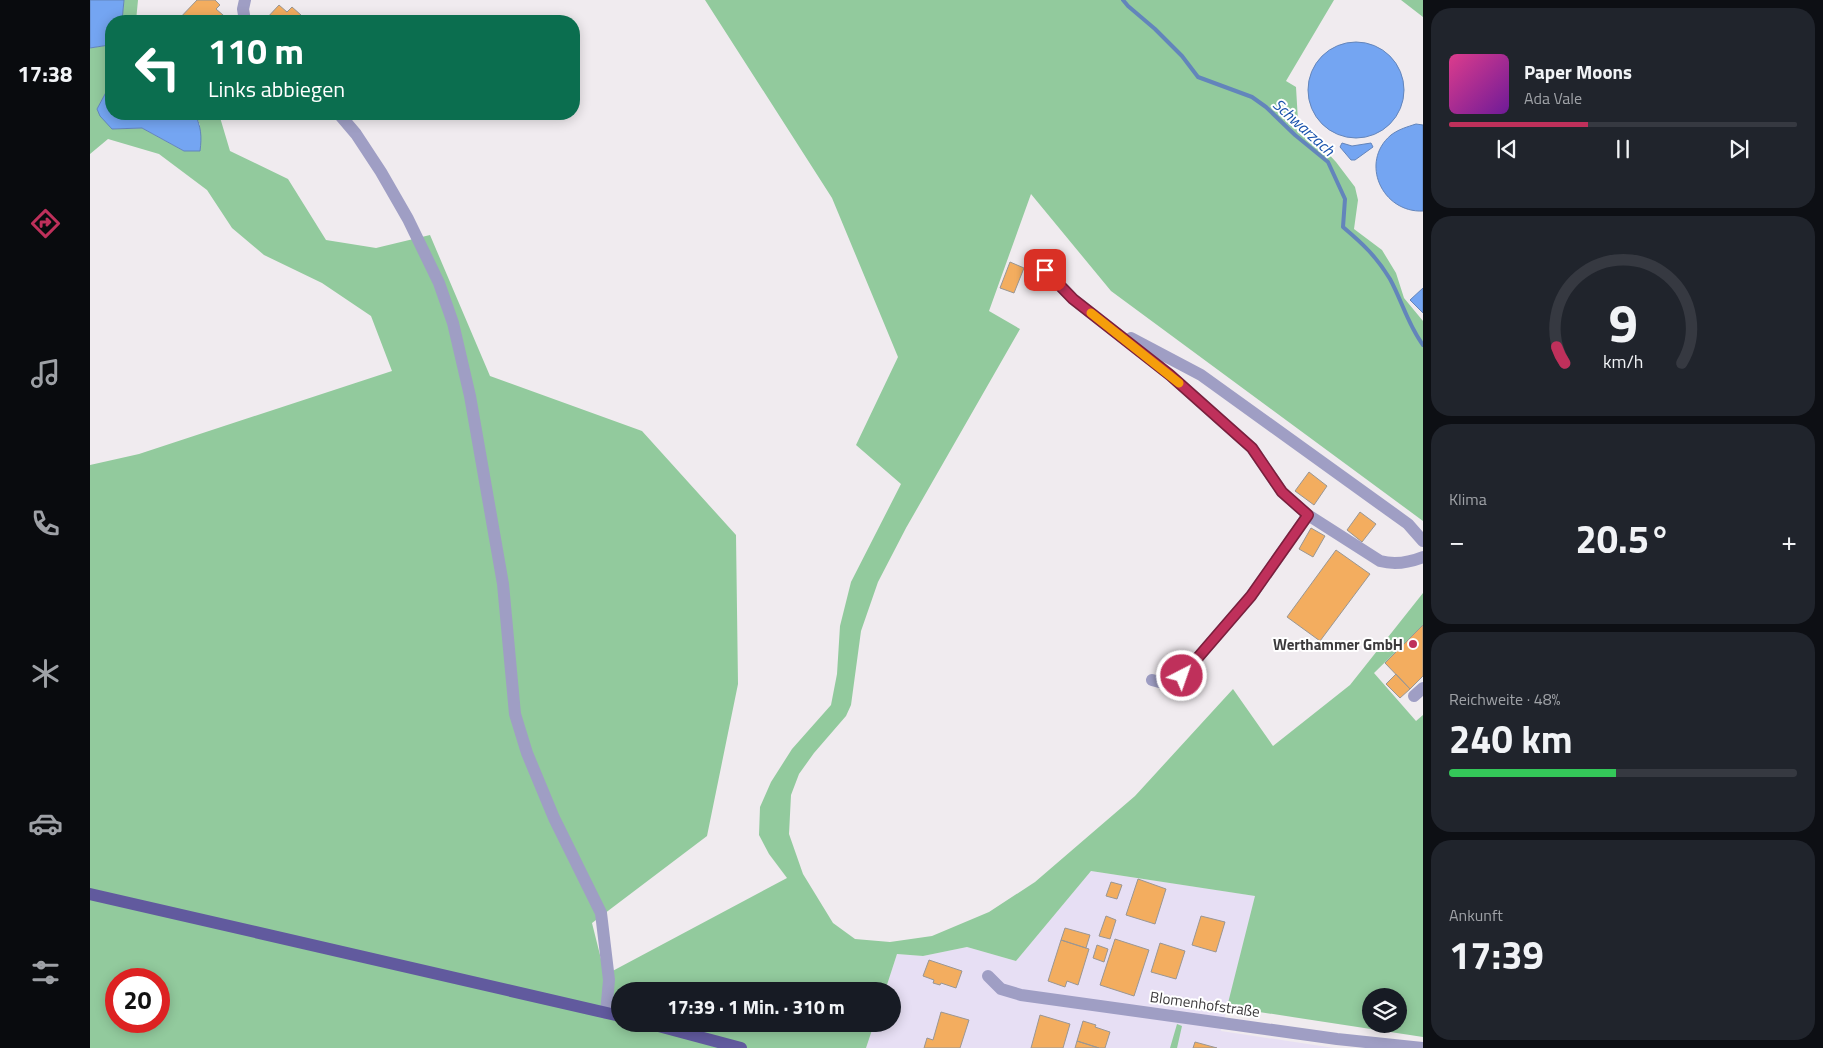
<!DOCTYPE html>
<html lang="de">
<meta charset="utf-8">
<style>
:root{--surface:#171b24;--page:#20242c;--text:#f1f3f6;--muted:#9ea1a6;--line:#363941;--accent:#bf305b}
body{margin:0;font-family:"Titillium Web",sans-serif;background:var(--page);color:var(--text);height:100vh;display:flex;flex-direction:column;font-size:19px;white-space:nowrap}
*{box-sizing:border-box;margin:0}
p{font-size:16px;color:var(--muted)}
.icon{flex:none;width:28px;height:28px;fill:none;stroke:currentColor;stroke-width:2;stroke-linecap:round;stroke-linejoin:round}
.map{position:relative;flex:1;overflow:hidden}
.sheet{display:flex;flex-direction:column;gap:8px;padding:8px;background:#0d0f14;width:400px}
.sheet>*{flex:none}
.hud{position:absolute;left:15px;top:15px;width:475px;height:105px;border-radius:20px;box-shadow:0 2px 12px #0003;background:#0b6e4f;color:#fff;overflow:hidden}
.controls{position:absolute;left:1272px;top:988px;display:grid;gap:10px}
.controls a{display:grid;place-items:center;width:45px;height:45px;border-radius:50%;background:var(--surface);box-shadow:0 2px 12px #0003;font-size:25px}
.speed{position:absolute;left:15px;top:968px;display:flex;gap:10px;font-size:25px;font-weight:700;text-align:center}
.speed>*{display:grid;place-content:center;width:65px;height:65px;border-radius:50%;background:var(--surface);box-shadow:0 2px 12px #0003;line-height:1}
.speed .limit{border:8px solid #d22;background:#fff;color:#111}
.pin{position:absolute;display:grid;place-items:center;width:42px;height:42px;color:#fff;margin:-21px;border-radius:10px;box-shadow:0 2px 8px #0006}
.me{position:absolute;width:55px;margin:-28px;rotate:41deg;stroke-linejoin:round;filter:drop-shadow(0 0 4px #0008)}
.turn{display:flex;align-items:center;gap:18px;height:105px;padding:0 20px;font-size:22px}
.turn .icon{width:65px;height:65px;stroke-width:2.5}
.turn b{display:block;font-size:35px;line-height:42px}
.big{font-size:38px;font-weight:700;line-height:1.1}
.sheet .widget{flex:1;display:flex;flex-direction:column;justify-content:center;gap:8px;min-width:0;padding:0 18px;border-radius:20px;background:var(--page)}
.sheet .dial{align-items:center;gap:0}
.dial svg{height:130px;overflow:visible;fill:none;stroke:var(--line);stroke-width:7;stroke-linecap:round;text-anchor:middle}
.dial text{fill:var(--text);stroke:none}
.song{display:flex;align-items:center;gap:15px}
.cover{width:60px;height:60px;border-radius:8px;background:linear-gradient(135deg,hsl(330 70% 55%),hsl(280 70% 35%))}
.played{height:5px;border-radius:2px;background:linear-gradient(90deg,var(--accent) 40%,var(--line) 40%)}
.keys{display:flex;justify-content:space-around;direction:ltr}
.heat{display:flex;justify-content:space-between;align-items:center;font-size:28px;direction:ltr}
.charge{height:8px;border-radius:4px;background:linear-gradient(90deg,#34c759 48%,var(--line) 0)}
.trip{position:absolute;left:521px;top:982px;width:290px;height:50px;border-radius:25px;background:var(--surface);box-shadow:0 2px 12px #0003;font-weight:700;line-height:50px;text-align:center}
main{display:flex;flex:1;min-height:0}
.tab-bar{display:flex;flex-direction:column;width:90px;justify-content:space-around;align-items:center;background:#090b0e;color:var(--muted)}
.tab-bar .icon{width:35px;height:35px}
.tab-bar .on{color:var(--accent)}
.tab-bar b{font-size:22px;color:var(--text)}
.map>svg:first-child{display:block}
.commercial{fill:#e7dff4}
.green{fill:#92ca9d;fill-rule:evenodd}
.water{fill:#74a5f2;stroke:#6385bb}
.lines{fill:none;stroke-linecap:round;stroke-linejoin:round}
.stream{stroke:#6385bb;stroke-width:4}
.building{fill:#f3ad5f;stroke:#9a9693}
.minor{stroke:#9f9ec4;stroke-width:12}
.major{stroke:#615a9e;stroke-width:12}
.route-casing{stroke:#7c1f3b;stroke-width:12}
.route{stroke:#bf305b;stroke-width:9}
.slow{stroke:#f59e0b;stroke-width:9}
.poi-dot{fill:#bf305b;stroke:#fff;stroke-width:2}
.labels{text-anchor:middle;dominant-baseline:central;stroke-width:4;stroke-linejoin:round;paint-order:stroke}
.poi-label{font-size:15px;font-weight:bold;fill:#3c3a3c;stroke:#fff;text-anchor:end}
.street-label{font-size:15px;fill:#3c3a3c;stroke:#fff}
.water-label{font-size:16px;font-style:italic;fill:#1952ac;stroke:#fff}
</style>
<main>
<nav class="tab-bar">
<b>17:38</b>
<svg class="icon on" aria-label="directions" viewBox="0 0 24 24"><path d="M12 3l9 9-9 9-9-9zM9 14v-3h6M13 9l2 2-2 2"/></svg>
<svg class="icon" aria-label="music" viewBox="0 0 24 24"><path d="M9 18V5l10-2v13"/><circle cx="6" cy="18" r="3"/><circle cx="16" cy="16" r="3"/></svg>
<svg class="icon" aria-label="phone" viewBox="0 0 24 24"><path d="M5 4h4l2 5-3 2q2 4 5 5l2-3 5 2v4C11 20 4 13 5 4z"/></svg>
<svg class="icon" aria-label="climate" viewBox="0 0 24 24"><path d="M12 3v18M4 7l16 10M4 17L20 7"/></svg>
<svg class="icon" aria-label="car" viewBox="0 0 24 24"><path d="M5 17H2v-5l4-1 3-4h7l3 4 3 1v5h-3M9 17h6M6 11h13"/><circle cx="7" cy="17" r="2"/><circle cx="17" cy="17" r="2"/></svg>
<svg class="icon" aria-label="filters" viewBox="0 0 24 24"><path d="M4 7h16M4 17h16"/><circle cx="9" cy="7" r="2"/><circle cx="15" cy="17" r="2"/></svg>
</nav>
<div class="map">
<svg width="1333" height="1048" viewBox="0 0 1333 1048">
<rect width="100%" height="100%" fill="#f0ebef"/>
<path class="commercial" d="M1001 871 1166 896 1131 1031 1244 1048H776L784 1024H802V991H795L807 954 833 956 877 947 926 961Z"/>
<path class="green" d="M34 0H48L46 21H32Z
M615 0H1244L1196 81 1206 87 1208 121 1246 162 1265 187 1268 200 1264 229 1292 250 1306 273 1314 298 1333 321V521L1021 291 941 194 899 311 930 329 816 528 788 582 771 631 761 705 756 716 724 753 709 774 701 795 699 834 713 874 743 923 765 939 800 942 842 936 899 912 945 882 1045 796 1143 689 1183 746 1260 685 1333 593V625L1284 673 1326 721 1333 715V1037L1137 1007 1165 896 1001 871 926 961 877 947 833 956 807 954 795 991H530V1024H784L776 1048H0V465L49 454 302 371 281 316 232 283 174 255 142 228 117 190 69 154 18 139 0 154V48L19 45 21 43V83L7 109 22 129 52 128 94 151 110 125 105 114H129L140 151 198 179 236 240 286 248 340 235 400 376 552 431 646 535 648 684 617 836 502 923 515 975 697 878 679 854 669 835 670 807 681 782 702 749 741 705 747 674 750 626 761 582 811 484 766 445 808 357 742 198ZM26 979H69V1021H26ZM1281 996H1309V1024H1281Z
M1311 0H1333V17Z
M1087 1024 1092 1026 1087 1048H1080Z"/>
<path class="water" d="M0 0H34L32 21H21V43L19 45 0 48Z
M1218 90a48 48 0 1 1 96 0a48 48 0 1 1-96 0Z
M21 83V114H105C111 127 112 136 110 151H94L52 128 22 129 10 116 7 109Z
M1326 124 1333 125V211C1292 213 1269 162 1301 135 1309 129 1317 127 1326 124Z
M1252 143 1262 146 1281 143 1283 147 1265 160H1261L1250 147Z
M1333 288V313L1320 300Z"/>
<g class="lines">
<path class="stream" d="M1033 0 1038 6 1065 29 1092 56 1108 77 1162 97 1176 107 1205 135 1238 162 1255 199 1253 227C1273 244 1286 256 1300 279 1312 301 1318 325 1333 345"/>
</g>
<path class="building" d="M107 0H125L130 5 126 9 140 21H87Z
M189 5 197 12 202 7 211 15 205 21H179L176 19Z
M920 262 934 268 924 293 910 288Z
M1219 472 1237 486 1224 505 1205 491Z
M1270 512 1286 524 1272 542 1257 530Z
M1221 528 1235 536 1223 557 1209 549Z
M1246 550 1280 574 1230 641 1197 617Z
M1333 625V676L1320 689 1295 663Z
M1306 674 1320 689 1310 698 1296 684Z
M1048 879 1076 889 1065 924 1036 915Z
M1021 882 1032 885 1027 899 1016 896Z
M1016 916 1026 920 1020 939 1009 936Z
M1111 916 1135 922 1126 952 1102 945Z
M975 928 1000 935 996 948 971 940Z
M1025 939 1059 950 1044 996 1010 985Z
M971 940 999 949 988 985 977 981 975 987 958 981Z
M1070 943 1095 951 1086 979 1061 972Z
M1007 945 1018 949 1014 962 1003 958Z
M839 960 872 971 866 988 851 983 850 985 843 983 844 980 833 976Z
M851 1012 879 1020 870 1048H834L837 1038 843 1040Z
M950 1015 980 1024 973 1048H941Z
M993 1021 1006 1025 1005 1027 1020 1032 1015 1048H1009L987 1041Z
M987 1041 1009 1048H985Z
M1105 1042 1127 1048H1103Z"/>
<g class="lines">
<path class="minor" d="M155 0 153 9 155 21
M249 114 266 134 291 172 318 219 349 283 363 323 380 396 413 584 425 714 437 753 464 818 511 913 519 980 516 1013
M955 270 983 299 1080 375 1162 448 1192 492 1218 515 1290 561C1305 565 1318 563 1333 557
M1041 338 1111 375 1318 524 1333 541
M1062 680 1073 683 1092 676 1161 596 1218 515
M1324 696 1333 688
M898 976 911 989 931 995 1247 1039 1333 1048"/>
<path class="major" d="M0 894 530 1016
M561 1024 651 1048"/>
</g>
<g class="lines">
<g class="route-casing">
<path id="route" d="M955 270 983 299 1080 375 1162 448 1192 492 1218 515 1161 596 1092 676"/>
</g>
<use href="#route" class="route"/>
<path class="slow" d="M1001 313 1089 383"/>
</g>
<circle class="poi-dot" cx="1323" cy="644" r="5"/>
<g class="labels">
<g class="poi-label">
<text x="1313" y="644">Werthammer GmbH</text>
</g>
<g class="street-label">
<text transform="translate(1115 1004) rotate(8)">Blomenhofstraße</text>
</g>
<g class="water-label">
<text transform="translate(1214 127) rotate(42)">Schwarzach</text>
</g>
</g>
</svg>
<div class="controls">
<a><svg class="icon" aria-label="layers" viewBox="0 0 24 24"><path d="M12 4l9 5-9 5-9-5zM3 14l9 5 9-5"/></svg></a>
</div>
<div class="speed"><div class="limit">20</div></div>
<div class="pin" style="left:955px;top:270px;background:#d93025"><svg class="icon" aria-label="arrive" viewBox="0 0 24 24"><path d="M6 21V4h12l-3 4 3 4H6"/></svg></div>
<svg class="me" style="left:1092px;top:676px" viewBox="-20 -20 40 40"><circle r="17" fill="#bf305b" stroke="#fff" stroke-width="3"/><path d="M0-11L8 9 0 5-8 9z" fill="#fff"/></svg>
<div class="trip">17:39 · 1 Min. · 310 m</div>
<div class="hud">
<div class="turn"><svg class="icon" aria-label="left" viewBox="0 0 24 24"><path d="M17 20v-9H6M10 6l-5 5 5 5"/></svg><div><b>110 m</b>Links abbiegen</div></div>
</div>
</div>
<section class="sheet">
<div class="widget">
<div class="song"><i class="cover"></i><div><b>Paper Moons</b><p>Ada Vale</p></div></div>
<div class="played"></div>
<div class="keys"><svg class="icon" aria-label="previous" viewBox="0 0 24 24"><path d="M18 5L8 12l10 7zM5 5v14"/></svg><svg class="icon" aria-label="pause" viewBox="0 0 24 24"><path d="M8 5v14M16 5v14"/></svg><svg class="icon" aria-label="next" viewBox="0 0 24 24"><path d="M6 5l10 7-10 7zM19 5v14"/></svg></div>
</div>
<div class="widget dial"><svg viewBox="0 0 100 80">
<path d="M14 69A42 42 0 1 1 86 69"/>
<path d="M14 69A42 42 0 0 1 9 59" stroke="#bf305b"/>
<text x="50" y="56" font-size="32" font-weight="700">9</text>
<text x="50" y="72" font-size="11">km/h</text>
</svg></div>
<div class="widget"><p>Klima</p>
<div class="heat"><a>−</a><b class="big">20.5°</b><a>+</a></div>
</div>
<div class="widget"><p>Reichweite · 48%</p><b class="big">240 km</b><div class="charge"></div></div>
<div class="widget"><p>Ankunft</p><b class="big">17:39</b></div>
</section>
</main>
